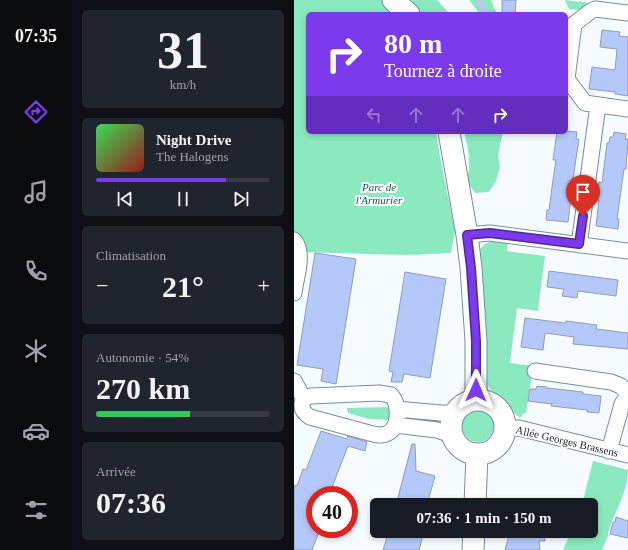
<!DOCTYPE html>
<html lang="fr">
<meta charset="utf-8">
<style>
:root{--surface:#171b24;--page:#20242c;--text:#f1f3f6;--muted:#9ea1a6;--line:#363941;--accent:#7c3aed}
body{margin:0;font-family:"Times New Roman",serif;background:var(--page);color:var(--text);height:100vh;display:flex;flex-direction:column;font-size:15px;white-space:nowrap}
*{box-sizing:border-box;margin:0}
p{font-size:13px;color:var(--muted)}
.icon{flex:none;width:22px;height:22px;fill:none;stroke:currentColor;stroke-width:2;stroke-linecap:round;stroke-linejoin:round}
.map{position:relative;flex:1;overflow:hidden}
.sheet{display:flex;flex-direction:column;gap:10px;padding:10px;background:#0d0f14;width:222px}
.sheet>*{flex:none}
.guide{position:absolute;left:12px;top:12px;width:262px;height:122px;border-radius:6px;box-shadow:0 2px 6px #0003;background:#7c3aed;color:#fff;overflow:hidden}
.speed{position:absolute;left:12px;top:486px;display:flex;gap:8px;font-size:20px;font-weight:700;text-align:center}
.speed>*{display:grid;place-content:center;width:52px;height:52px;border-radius:50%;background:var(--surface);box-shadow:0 2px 6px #0003;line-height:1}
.speed .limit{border:6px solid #d22;background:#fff;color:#111}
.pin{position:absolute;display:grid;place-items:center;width:34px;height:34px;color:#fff;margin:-41px -17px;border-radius:50% 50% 50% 0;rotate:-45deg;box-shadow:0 0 4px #0007}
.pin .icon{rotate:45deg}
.me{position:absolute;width:44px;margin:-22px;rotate:1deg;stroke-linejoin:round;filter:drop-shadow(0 0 3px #0008)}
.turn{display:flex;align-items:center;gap:14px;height:84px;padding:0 12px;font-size:18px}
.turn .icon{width:52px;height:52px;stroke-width:2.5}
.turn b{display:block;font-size:28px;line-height:34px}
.lanes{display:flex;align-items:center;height:38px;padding:0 12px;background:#0003;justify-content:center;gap:20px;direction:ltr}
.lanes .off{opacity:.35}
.big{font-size:30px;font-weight:700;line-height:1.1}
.sheet .card{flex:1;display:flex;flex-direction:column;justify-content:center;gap:6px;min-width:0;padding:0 14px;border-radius:6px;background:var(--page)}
.sheet .dial{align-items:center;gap:0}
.dial b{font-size:52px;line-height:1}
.song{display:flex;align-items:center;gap:12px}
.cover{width:48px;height:48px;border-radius:6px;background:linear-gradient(135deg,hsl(130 70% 55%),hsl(0 70% 35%))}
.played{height:4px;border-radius:2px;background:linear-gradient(90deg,var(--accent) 75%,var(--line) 75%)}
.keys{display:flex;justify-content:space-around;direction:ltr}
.heat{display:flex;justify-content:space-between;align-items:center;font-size:22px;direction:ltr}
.charge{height:6px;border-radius:3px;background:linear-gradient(90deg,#34c759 54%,var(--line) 0)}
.trip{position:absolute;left:76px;top:498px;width:228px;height:40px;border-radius:6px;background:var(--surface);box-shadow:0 2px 6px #0003;font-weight:700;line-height:40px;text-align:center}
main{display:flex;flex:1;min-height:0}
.menu{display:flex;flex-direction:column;width:72px;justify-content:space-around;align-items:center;background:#090b0e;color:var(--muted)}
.menu .icon{width:28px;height:28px}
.menu .active{color:var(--accent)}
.menu b{font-size:18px;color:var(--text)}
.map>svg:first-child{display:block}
.green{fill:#8ae9bf}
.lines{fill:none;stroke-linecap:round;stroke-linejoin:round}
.stream{stroke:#d2bbfd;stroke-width:4}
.building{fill:#b4c9f9;stroke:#929db6}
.street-casing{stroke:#75909f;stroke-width:17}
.secondary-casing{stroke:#75909f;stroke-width:23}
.street{stroke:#fff;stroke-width:15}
.secondary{stroke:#fff;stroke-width:21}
.route-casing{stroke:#51269a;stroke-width:10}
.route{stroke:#7c3aed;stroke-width:7}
.labels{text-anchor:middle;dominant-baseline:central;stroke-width:4;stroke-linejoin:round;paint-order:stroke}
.park-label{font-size:11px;font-style:italic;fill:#0a6044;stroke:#fff}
.street-label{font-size:11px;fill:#182329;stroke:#fff}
</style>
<main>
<nav class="menu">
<b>07:35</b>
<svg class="icon active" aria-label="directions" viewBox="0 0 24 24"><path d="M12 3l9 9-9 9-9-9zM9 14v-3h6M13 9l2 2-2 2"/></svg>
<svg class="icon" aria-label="music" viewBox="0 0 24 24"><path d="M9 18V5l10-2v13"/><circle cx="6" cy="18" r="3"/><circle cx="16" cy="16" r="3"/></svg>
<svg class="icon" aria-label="phone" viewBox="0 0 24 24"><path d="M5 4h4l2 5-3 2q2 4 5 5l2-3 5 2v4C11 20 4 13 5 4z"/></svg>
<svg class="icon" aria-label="climate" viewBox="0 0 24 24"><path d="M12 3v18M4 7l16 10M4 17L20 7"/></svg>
<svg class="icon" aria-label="car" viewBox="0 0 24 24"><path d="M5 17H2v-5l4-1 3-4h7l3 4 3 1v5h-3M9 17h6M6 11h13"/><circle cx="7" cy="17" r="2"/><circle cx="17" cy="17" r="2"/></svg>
<svg class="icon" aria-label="filters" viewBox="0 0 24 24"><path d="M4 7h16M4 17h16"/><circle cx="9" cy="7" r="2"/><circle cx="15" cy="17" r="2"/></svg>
</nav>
<section class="sheet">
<div class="card dial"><b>31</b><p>km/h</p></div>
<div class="card">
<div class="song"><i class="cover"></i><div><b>Night Drive</b><p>The Halogens</p></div></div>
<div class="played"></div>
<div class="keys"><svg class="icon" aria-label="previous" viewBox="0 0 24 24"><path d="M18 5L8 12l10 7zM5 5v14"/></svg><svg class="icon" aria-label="pause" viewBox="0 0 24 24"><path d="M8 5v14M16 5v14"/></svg><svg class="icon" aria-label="next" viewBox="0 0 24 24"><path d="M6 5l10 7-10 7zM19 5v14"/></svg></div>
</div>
<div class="card"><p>Climatisation</p>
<div class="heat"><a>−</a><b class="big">21°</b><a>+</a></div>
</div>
<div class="card"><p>Autonomie · 54%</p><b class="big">270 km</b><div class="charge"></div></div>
<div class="card"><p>Arrivée</p><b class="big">07:36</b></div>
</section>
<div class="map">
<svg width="334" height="550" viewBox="0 0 334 550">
<rect width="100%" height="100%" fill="#f5fbfe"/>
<path class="green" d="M0 0H91L107 14H14V132H142L146 157 161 231 157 253 114 255 0 252Z
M117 0H143L156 14H128Z
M175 0H197L203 14H186Z
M271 0 296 3 287 10 275 9Z
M170 132H209L204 155 206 167 202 181 195 192 181 193 173 181C177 162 175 151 170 132Z
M200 240 214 241 213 251 251 256 244 311 223 308 216 363 239 366 232 414 230 413 226 418 201 395 191 381 183 252 191 244Z
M97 407 96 420 75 419 54 413 53 408Z
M168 426a16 16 0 1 1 32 0a16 16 0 1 1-32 0Z
M299 461 334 470C334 493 320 512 314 533L315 534 308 550H269L277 531H297V505H288Z"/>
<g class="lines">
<path class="stream" d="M184 0 192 14"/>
</g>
<path class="building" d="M208 0H222L221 14 208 13Z
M308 30 326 32 325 36 334 37V96L321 94V92L295 89 298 67 321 70 323 49 306 47Z
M272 131 283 132 282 139H285L279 179H282L280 197H277L274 222 252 220 253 210H255L259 180 262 160H259L263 132Z
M320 132 332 134 331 139H334L332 169H330L323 219H325L324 229 302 226 305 200H303L305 182 308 183 313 143H315L316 137H319Z
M21 253 62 259 42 384 27 381 29 369 3 365Z
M255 271 324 280 322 296 284 291 283 298 268 296 270 289 253 287Z
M111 272 152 279 136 378 110 374 108 382H97L99 372 95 371Z
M231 318 271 323 272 321 303 325 302 329 334 333V349L279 344 280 337 251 333 249 350 227 347Z
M243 386 253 387V388L289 392V394L307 396 305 413 293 412V410L257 406 258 404 234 401 236 389H242Z
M27 431 53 439 54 436 73 442 71 451 54 446 35 495H21V529H26L18 550H0V485L3 486 9 469 12 470Z
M118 444H121L122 471 141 476 133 505H102Z
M322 517 334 521V538L316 534 319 522H321Z
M95 531H130L125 550H89Z
M212 531H250L251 541H245L246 550H211L214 539Z"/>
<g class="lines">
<g class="street-casing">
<path id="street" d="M334 13 301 9 297 11 280 24 273 79 291 103 334 109
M173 235 196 233 334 251
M0 240C11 253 2 277 0 293
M285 245 304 105
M241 371 317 382 327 386 334 394
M0 381 10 399
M85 393 97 395C106 405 106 429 92 434 87 436 83 435 79 434L16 417C6 411 4 399 17 396Z
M103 409 146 413H160
M101 425 143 430 157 435
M211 429 225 428 334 455
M315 451 328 404 334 396"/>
</g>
<g class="secondary-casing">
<path id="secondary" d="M99 0 115 14
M155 132 173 235 177 268 182 341V400
M157 427a27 27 0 1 1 54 0a27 27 0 1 1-54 0Z
M181 505 183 454
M179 550 180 531"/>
</g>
<use href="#street" class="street"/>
<use href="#secondary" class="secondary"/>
</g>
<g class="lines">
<g class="route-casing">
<path id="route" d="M182 390V341L177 268 173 235 196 233 285 244 289 216"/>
</g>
<use href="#route" class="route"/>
</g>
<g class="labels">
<g class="park-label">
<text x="85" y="187">Parc de<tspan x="85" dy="13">l'Armurier</tspan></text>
</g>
<g class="street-label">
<text transform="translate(273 441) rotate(13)">Allée Georges Brassens</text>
</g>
</g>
</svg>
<div class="speed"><div class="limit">40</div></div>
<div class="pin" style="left:289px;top:216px;background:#d93025"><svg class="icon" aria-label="arrive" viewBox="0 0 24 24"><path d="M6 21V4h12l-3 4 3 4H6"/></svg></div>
<svg class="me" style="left:182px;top:390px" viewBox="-20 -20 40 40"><path d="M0-17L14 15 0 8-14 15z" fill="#7c3aed" stroke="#fff" stroke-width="4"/></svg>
<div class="trip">07:36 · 1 min · 150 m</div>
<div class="guide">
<div class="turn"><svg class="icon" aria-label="right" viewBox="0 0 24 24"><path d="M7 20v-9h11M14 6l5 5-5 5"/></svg><div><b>80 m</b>Tournez à droite</div></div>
<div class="lanes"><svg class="icon off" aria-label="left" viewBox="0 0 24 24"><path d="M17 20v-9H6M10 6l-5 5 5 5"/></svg><svg class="icon off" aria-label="ahead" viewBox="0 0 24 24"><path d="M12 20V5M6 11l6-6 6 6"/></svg><svg class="icon off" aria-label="ahead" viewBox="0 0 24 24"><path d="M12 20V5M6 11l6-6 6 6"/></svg><svg class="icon" aria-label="right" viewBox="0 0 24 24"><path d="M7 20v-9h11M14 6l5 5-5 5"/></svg></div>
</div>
</div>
</main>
